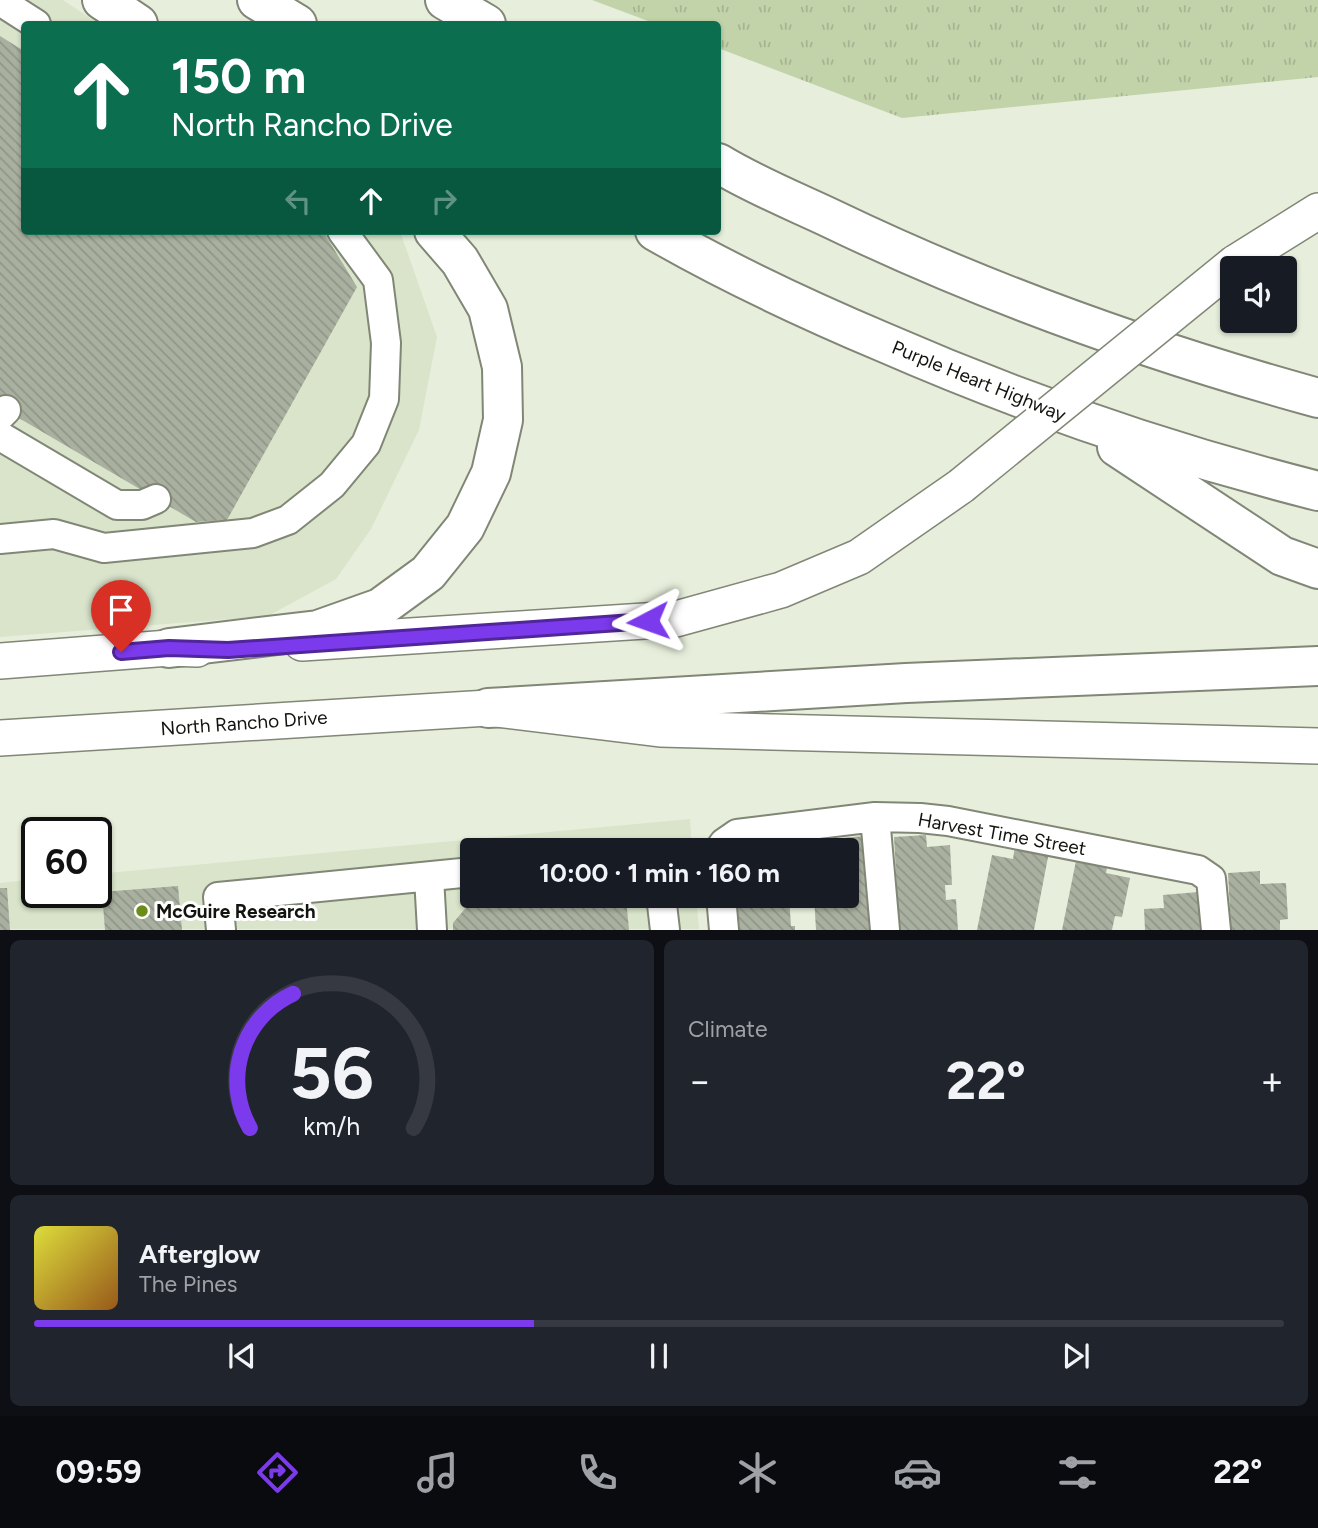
<!DOCTYPE html>
<meta charset="utf-8">
<style>
:root{--surface:#171b24;--page:#20242c;--text:#f1f3f6;--muted:#9ea1a6;--line:#363941;--accent:#7c3aed}
body{margin:0;font-family:Figtree,sans-serif;background:var(--page);color:var(--text);height:100vh;display:flex;flex-direction:column;font-size:26px;white-space:nowrap}
*{box-sizing:border-box;margin:0}
p{font-size:23px;color:var(--muted)}
.icon{flex:none;width:38px;height:38px;fill:none;stroke:currentColor;stroke-width:2;stroke-linecap:round;stroke-linejoin:round}
.map{position:relative;height:930px;overflow:hidden}
.details{display:flex;flex-direction:column;gap:10px;padding:10px;background:#0d0f14;flex:1}
.details>*{flex:none}
.guide{position:absolute;left:21px;top:21px;width:700px;height:214px;border-radius:7px;box-shadow:0 2px 5px #0004;background:#0b6e4f;color:#fff;overflow:hidden}
.fabs{position:absolute;left:1220px;top:256px;display:grid;gap:14px}
.fabs a{display:grid;place-items:center;width:77px;height:77px;border-radius:7px;background:var(--surface);box-shadow:0 2px 5px #0004;font-size:35px}
.speed{position:absolute;left:21px;top:817px;display:flex;gap:14px;font-size:35px;font-weight:700;text-align:center}
.speed>*{display:grid;place-content:center;width:91px;height:91px;border-radius:50%;background:var(--surface);box-shadow:0 2px 5px #0004;line-height:1}
.speed .limit{border:4px solid #111;border-radius:10px;background:#fff;color:#111}
.pin{position:absolute;display:grid;place-items:center;width:60px;height:60px;color:#fff;margin:-72px -30px;border-radius:50% 50% 50% 0;rotate:-45deg;box-shadow:0 0 7px #0007}
.pin .icon{rotate:45deg}
.me{position:absolute;width:77px;margin:-38px;rotate:266deg;stroke-linejoin:round;filter:drop-shadow(0 0 5px #0008)}
.turn{display:flex;align-items:center;gap:24px;height:147px;padding:0 35px;font-size:32px}
.turn .icon{width:91px;height:91px;stroke-width:2.5}
.turn b{display:block;font-size:49px;line-height:60px}
.lanes{display:flex;align-items:center;height:66px;padding:0 35px;background:#0003;justify-content:center;gap:35px;direction:ltr}
.lanes .off{opacity:.35}
.big{font-size:52px;font-weight:700;line-height:1.1}
.details .card{flex:1;display:flex;flex-direction:column;justify-content:center;gap:10px;min-width:0;padding:0 24px;border-radius:10px;background:var(--page)}
.details .dial{align-items:center;gap:0}
.dial svg{height:182px;overflow:visible;fill:none;stroke:var(--line);stroke-width:7;stroke-linecap:round;text-anchor:middle}
.dial text{fill:var(--text);stroke:none}
.song{display:flex;align-items:center;gap:21px}
.cover{width:84px;height:84px;border-radius:10px;background:linear-gradient(135deg,hsl(60 70% 55%),hsl(30 70% 35%))}
.played{height:7px;border-radius:4px;background:linear-gradient(90deg,var(--accent) 40%,var(--line) 40%)}
.keys{display:flex;justify-content:space-around;direction:ltr}
.heat{display:flex;justify-content:space-between;align-items:center;font-size:38px;direction:ltr}
.details .tiles{flex:1;display:grid;gap:10px;grid-template-columns:1fr 1fr}
.card:last-child{grid-column:span 2}
.trip{position:absolute;left:460px;top:838px;width:399px;height:70px;border-radius:7px;background:var(--surface);box-shadow:0 2px 5px #0004;font-weight:700;line-height:70px;text-align:center}
.tab-bar{display:flex;height:112px;justify-content:space-around;align-items:center;background:#090b0e;color:var(--muted)}
.tab-bar .icon{width:49px;height:49px}
.tab-bar .current{color:var(--accent)}
.tab-bar b{font-size:32px;color:var(--text)}
.map>svg:first-child{display:block}
.built{fill:#d9e4cb}
.grass{fill:url(#grass-tufts)}
.building{fill:url(#building-back-hatch)}
.lines{fill:none;stroke-linecap:round;stroke-linejoin:round}
.minor-casing{stroke:#808776;stroke-width:32}
.major-casing{stroke:#808776;stroke-width:38}
.highway-casing{stroke:#808776;stroke-width:42}
.minor{stroke:#fff;stroke-width:28}
.major{stroke:#fff;stroke-width:35}
.highway{stroke:#fff;stroke-width:38}
.major-bridge-casing{stroke:#808776;stroke-width:38;stroke-linecap:butt}
.major-bridge{stroke:#fff;stroke-width:35}
.route-casing{stroke:#51269a;stroke-width:18}
.route{stroke:#7c3aed;stroke-width:12}
.poi-dot{fill:#698d16;stroke:#fff;stroke-width:2.5}
.labels{text-anchor:middle;dominant-baseline:central;stroke-width:6;stroke-linejoin:round;paint-order:stroke}
.street-label{font-size:19px;fill:#12140e;stroke:#fff}
.poi-label{font-size:19px;font-weight:bold;fill:#12140e;stroke:#fff;text-anchor:start}
</style>
<div class="map">
<svg width="1318" height="930" viewBox="0 0 1318 930">
<defs>
<pattern id="grass-tufts" width="24" height="20" patternUnits="userSpaceOnUse" patternTransform="scale(1.75)"><rect width="24" height="20" fill="#c2d3aa"/><path d="M3 7l-1-3M5 7V3M7 7l1-3M15 17l-1-3M17 17v-4M19 17l1-3" fill="none" stroke="#a6b491"/></pattern>
<pattern id="building-back-hatch" width="6" height="6" patternUnits="userSpaceOnUse" patternTransform="scale(1.75)"><rect width="6" height="6" fill="#a9b09f"/><path d="M-1 5l2 2M0 0l6 6M5-1l2 2" fill="none" stroke="#909688"/></pattern>
</defs>
<rect width="100%" height="100%" fill="#e7efdc"/>
<path class="built" d="M0 0H63L99 24H24V231H400L437 337 419 430 371 529 336 579 268 616 0 637Z
M690 819 692 850H472V896H696L699 929H0V883L37 879V892H96V874Z"/>
<path class="grass" d="M592 0H1318V77L902 118 718 48V24H656Z"/>
<path class="building" d="M0 36 24 51V231H323L357 287 227 520 196 522 0 407Z
M926 835 927 847 950 845 952 885H945L946 900 956 899 958 930H899L894 837Z
M865 836 872 930H816L814 896H847V850H831L830 839Z
M1015 846 1049 852 1034 930H977L992 855 1013 859Z
M1077 856 1108 862 1106 873 1130 878 1122 917 1115 916 1112 930H1062Z
M1260 871V884L1286 883 1288 919 1280 920V930H1231L1228 873Z
M178 886 182 930H105L102 892Z
M0 888H7L10 930H0Z
M1198 892 1200 930H1145L1144 909 1164 908 1163 895Z
M570 896H623L626 898 629 930H453V923L469 904 540 898 548 902H564Z
M735 896H789L791 926H795V930H737Z"/>
<g class="lines">
<g class="minor-casing">
<path id="minor" d="M0 1 36 24
M0 416 6 410
M0 436 117 505H142L156 499
M0 539 54 534 104 548 253 533 288 520 332 485 366 444 384 399 386 343 378 280 342 231
M875 817 885 930
M719 850 724 843 737 834 875 817 920 818 948 821 1198 870 1211 879 1216 930
M429 877 432 930
M661 896 665 930
M721 896 724 930
M221 930 218 897 472 872"/>
</g>
<g class="major-casing">
<path id="major" d="M1235 263 1318 211
M302 643 676 619 781 590 859 557 961 486
M0 661 169 648 197 649
M0 738 488 708 660 729 1318 746"/>
</g>
<g class="highway-casing">
<path id="highway" d="M102 0 138 24
M257 0 297 24
M445 0 486 24
M718 163C754 185 794 201 832 219 988 294 1151 352 1318 398
M655 231C728 273 805 309 883 342 1025 404 1168 453 1318 491
M1117 447 1282 556 1318 569
M169 648 318 630 380 608 428 573 465 527 491 473 503 420 502 367 488 309 460 261 434 231
M488 708 906 683 1318 666"/>
</g>
<use href="#minor" class="minor"/>
<use href="#major" class="major"/>
<use href="#highway" class="highway"/>
<g class="major-bridge-casing">
<path id="major-bridge" d="M961 486 1235 263"/>
</g>
<use href="#major-bridge" class="major-bridge"/>
</g>
<g class="lines">
<g class="route-casing">
<path id="route" d="M121 652 169 648 228 650 648 621"/>
</g>
<use href="#route" class="route"/>
</g>
<circle class="poi-dot" cx="142" cy="911" r="7"/>
<g class="labels">
<g class="street-label">
<text transform="translate(979 381) rotate(22)">Purple Heart Highway</text>
<text transform="translate(244 723) rotate(-4)">North Rancho Drive</text>
<text transform="translate(1002 834) rotate(10)">Harvest Time Street</text>
</g>
<g class="poi-label">
<text x="156" y="911">McGuire Research</text>
</g>
</g>
</svg>
<div class="fabs">
<a><svg class="icon" aria-label="sound" viewBox="0 0 24 24"><path d="M4 9h4l5-4v14l-5-4H4zM17 9q2 3 0 6"/></svg></a>
</div>
<div class="speed"><div class="limit">60</div></div>
<div class="pin" style="left:121px;top:652px;background:#d93025"><svg class="icon" aria-label="arrive" viewBox="0 0 24 24"><path d="M6 21V4h12l-3 4 3 4H6"/></svg></div>
<svg class="me" style="left:648px;top:621px" viewBox="-20 -20 40 40"><path d="M0-17L14 15 0 8-14 15z" fill="#7c3aed" stroke="#fff" stroke-width="4"/></svg>
<div class="trip">10:00 · 1 min · 160 m</div>
<div class="guide">
<div class="turn"><svg class="icon" aria-label="ahead" viewBox="0 0 24 24"><path d="M12 20V5M6 11l6-6 6 6"/></svg><div><b>150 m</b>North Rancho Drive</div></div>
<div class="lanes"><svg class="icon off" aria-label="left" viewBox="0 0 24 24"><path d="M17 20v-9H6M10 6l-5 5 5 5"/></svg><svg class="icon" aria-label="ahead" viewBox="0 0 24 24"><path d="M12 20V5M6 11l6-6 6 6"/></svg><svg class="icon off" aria-label="right" viewBox="0 0 24 24"><path d="M7 20v-9h11M14 6l5 5-5 5"/></svg></div>
</div>
</div>
<section class="details">
<div class="tiles">
<div class="card dial"><svg viewBox="0 0 100 80">
<path d="M14 69A42 42 0 1 1 86 69"/>
<path d="M14 69A42 42 0 0 1 33 10" stroke="#7c3aed"/>
<text x="50" y="56" font-size="32" font-weight="700">56</text>
<text x="50" y="72" font-size="11">km/h</text>
</svg></div>
<div class="card"><p>Climate</p>
<div class="heat"><a>−</a><b class="big">22°</b><a>+</a></div>
</div>
<div class="card">
<div class="song"><i class="cover"></i><div><b>Afterglow</b><p>The Pines</p></div></div>
<div class="played"></div>
<div class="keys"><svg class="icon" aria-label="previous" viewBox="0 0 24 24"><path d="M18 5L8 12l10 7zM5 5v14"/></svg><svg class="icon" aria-label="pause" viewBox="0 0 24 24"><path d="M8 5v14M16 5v14"/></svg><svg class="icon" aria-label="next" viewBox="0 0 24 24"><path d="M6 5l10 7-10 7zM19 5v14"/></svg></div>
</div>
</div>
</section>
<nav class="tab-bar">
<b>09:59</b>
<svg class="icon current" aria-label="directions" viewBox="0 0 24 24"><path d="M12 3l9 9-9 9-9-9zM9 14v-3h6M13 9l2 2-2 2"/></svg>
<svg class="icon" aria-label="music" viewBox="0 0 24 24"><path d="M9 18V5l10-2v13"/><circle cx="6" cy="18" r="3"/><circle cx="16" cy="16" r="3"/></svg>
<svg class="icon" aria-label="phone" viewBox="0 0 24 24"><path d="M5 4h4l2 5-3 2q2 4 5 5l2-3 5 2v4C11 20 4 13 5 4z"/></svg>
<svg class="icon" aria-label="climate" viewBox="0 0 24 24"><path d="M12 3v18M4 7l16 10M4 17L20 7"/></svg>
<svg class="icon" aria-label="car" viewBox="0 0 24 24"><path d="M5 17H2v-5l4-1 3-4h7l3 4 3 1v5h-3M9 17h6M6 11h13"/><circle cx="7" cy="17" r="2"/><circle cx="17" cy="17" r="2"/></svg>
<svg class="icon" aria-label="filters" viewBox="0 0 24 24"><path d="M4 7h16M4 17h16"/><circle cx="9" cy="7" r="2"/><circle cx="15" cy="17" r="2"/></svg>
<b>22°</b>
</nav>
